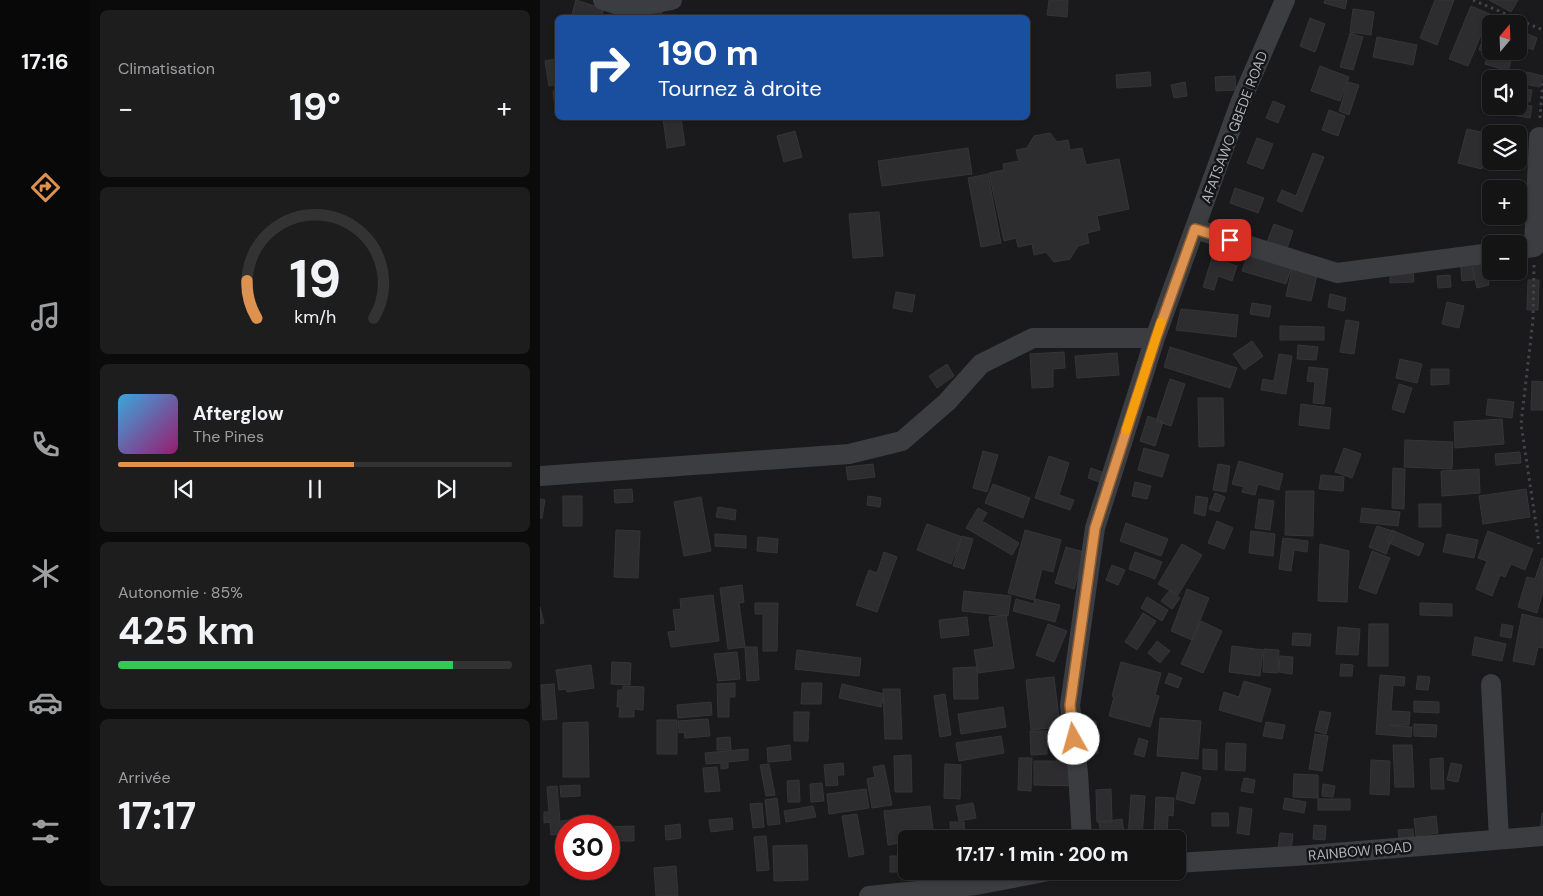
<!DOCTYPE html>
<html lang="fr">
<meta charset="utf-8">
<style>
:root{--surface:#141415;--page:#1d1d1e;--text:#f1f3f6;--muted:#9d9ea0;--line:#333334;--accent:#de924f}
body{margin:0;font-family:"DM Sans",sans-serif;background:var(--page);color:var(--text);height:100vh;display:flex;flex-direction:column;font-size:19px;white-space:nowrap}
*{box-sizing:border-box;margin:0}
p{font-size:16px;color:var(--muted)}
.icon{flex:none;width:28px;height:28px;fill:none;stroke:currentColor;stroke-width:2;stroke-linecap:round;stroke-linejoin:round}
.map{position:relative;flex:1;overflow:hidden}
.drawer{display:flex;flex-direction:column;gap:10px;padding:10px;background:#0b0b0c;width:450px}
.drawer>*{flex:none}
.banner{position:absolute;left:15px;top:15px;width:475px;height:105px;border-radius:8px;box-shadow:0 1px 4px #0004,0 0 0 1px var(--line);background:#1a4fa0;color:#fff;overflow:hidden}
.needle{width:32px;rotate:19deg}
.fabs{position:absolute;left:942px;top:15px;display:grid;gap:10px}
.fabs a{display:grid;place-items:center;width:45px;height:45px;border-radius:8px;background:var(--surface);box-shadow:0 1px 4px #0004,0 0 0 1px var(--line);font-size:25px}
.speed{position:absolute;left:15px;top:815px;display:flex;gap:10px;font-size:25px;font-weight:700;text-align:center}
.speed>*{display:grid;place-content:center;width:65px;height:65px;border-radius:50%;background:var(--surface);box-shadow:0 1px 4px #0004,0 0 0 1px var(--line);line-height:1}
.speed .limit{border:8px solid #d22;background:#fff;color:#111}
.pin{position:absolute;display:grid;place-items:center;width:42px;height:42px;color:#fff;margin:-21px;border-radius:10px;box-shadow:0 2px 8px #0006}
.me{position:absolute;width:55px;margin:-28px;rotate:353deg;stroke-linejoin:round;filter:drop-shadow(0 0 4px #0008)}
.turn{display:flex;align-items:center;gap:18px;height:105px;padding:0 20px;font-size:22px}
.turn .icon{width:65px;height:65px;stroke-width:2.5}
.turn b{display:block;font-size:35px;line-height:42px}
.big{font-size:38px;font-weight:700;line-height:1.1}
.drawer .tile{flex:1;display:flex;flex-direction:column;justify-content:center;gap:8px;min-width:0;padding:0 18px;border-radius:8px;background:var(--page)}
.drawer .dial{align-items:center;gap:0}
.dial svg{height:130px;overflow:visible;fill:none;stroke:var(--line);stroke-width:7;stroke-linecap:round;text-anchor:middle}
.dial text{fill:var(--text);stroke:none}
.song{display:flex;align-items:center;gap:15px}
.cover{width:60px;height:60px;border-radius:8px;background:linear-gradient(135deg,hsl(200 70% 55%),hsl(320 70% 35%))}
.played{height:5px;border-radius:2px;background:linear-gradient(90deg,var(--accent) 60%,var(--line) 60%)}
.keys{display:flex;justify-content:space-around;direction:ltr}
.heat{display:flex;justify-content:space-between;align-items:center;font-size:28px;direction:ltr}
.charge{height:8px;border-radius:4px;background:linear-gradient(90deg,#34c759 85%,var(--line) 0)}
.trip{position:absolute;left:358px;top:830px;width:288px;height:50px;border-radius:8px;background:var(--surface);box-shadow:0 1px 4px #0004,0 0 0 1px var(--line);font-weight:700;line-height:50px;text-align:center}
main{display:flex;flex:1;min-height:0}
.dock{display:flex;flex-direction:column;width:90px;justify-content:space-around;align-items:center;background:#080808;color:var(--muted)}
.dock .icon{width:35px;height:35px}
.dock .current{color:var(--accent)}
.dock b{font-size:22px;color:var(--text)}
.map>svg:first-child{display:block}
.building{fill:#2d2d2f;stroke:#343537}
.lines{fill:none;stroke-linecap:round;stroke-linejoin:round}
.path{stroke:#414447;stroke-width:3;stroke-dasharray:2.5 4;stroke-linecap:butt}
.minor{stroke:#3b3d40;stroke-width:20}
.route-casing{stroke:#905f33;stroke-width:12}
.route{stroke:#de924f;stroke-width:9}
.slow{stroke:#f59e0b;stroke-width:9}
.labels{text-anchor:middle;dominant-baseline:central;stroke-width:5;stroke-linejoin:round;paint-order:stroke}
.street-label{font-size:14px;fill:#aeb4ba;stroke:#151517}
</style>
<main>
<nav class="dock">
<b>17:16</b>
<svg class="icon current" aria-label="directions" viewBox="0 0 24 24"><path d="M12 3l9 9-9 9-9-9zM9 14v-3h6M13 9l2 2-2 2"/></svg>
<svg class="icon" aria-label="music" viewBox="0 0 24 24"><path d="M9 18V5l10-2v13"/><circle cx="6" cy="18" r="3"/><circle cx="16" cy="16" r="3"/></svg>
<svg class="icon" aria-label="phone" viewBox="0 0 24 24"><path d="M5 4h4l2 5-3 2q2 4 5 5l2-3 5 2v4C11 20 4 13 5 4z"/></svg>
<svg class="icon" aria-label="climate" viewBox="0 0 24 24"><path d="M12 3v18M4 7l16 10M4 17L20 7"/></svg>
<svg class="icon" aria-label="car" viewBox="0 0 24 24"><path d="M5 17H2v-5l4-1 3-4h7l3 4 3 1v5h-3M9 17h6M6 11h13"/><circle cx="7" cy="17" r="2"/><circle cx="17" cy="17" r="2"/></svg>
<svg class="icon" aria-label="filters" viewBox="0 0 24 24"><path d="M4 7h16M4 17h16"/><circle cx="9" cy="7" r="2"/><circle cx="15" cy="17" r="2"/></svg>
</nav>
<section class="drawer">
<div class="tile"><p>Climatisation</p>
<div class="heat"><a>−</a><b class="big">19°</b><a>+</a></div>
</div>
<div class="tile dial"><svg viewBox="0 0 100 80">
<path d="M14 69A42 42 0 1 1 86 69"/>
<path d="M14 69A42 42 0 0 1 8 46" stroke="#de924f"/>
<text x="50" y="56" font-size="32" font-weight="700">19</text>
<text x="50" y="72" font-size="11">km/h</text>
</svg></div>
<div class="tile">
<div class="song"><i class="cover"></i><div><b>Afterglow</b><p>The Pines</p></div></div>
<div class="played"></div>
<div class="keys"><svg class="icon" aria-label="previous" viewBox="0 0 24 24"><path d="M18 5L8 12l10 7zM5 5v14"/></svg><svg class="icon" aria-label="pause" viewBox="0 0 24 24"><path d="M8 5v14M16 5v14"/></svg><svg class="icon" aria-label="next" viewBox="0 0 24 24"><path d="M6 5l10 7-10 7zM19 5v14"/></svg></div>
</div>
<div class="tile"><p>Autonomie · 85%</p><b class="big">425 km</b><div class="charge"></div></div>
<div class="tile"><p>Arrivée</p><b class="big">17:17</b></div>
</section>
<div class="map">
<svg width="1003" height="896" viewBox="0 0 1003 896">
<rect width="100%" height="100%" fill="#1a1a1c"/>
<path class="building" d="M36 0 64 9 61 18H31Z
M509 0H528L527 17 507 15Z
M785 0H807L805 9 784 3Z
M895 0H914L897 45 880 38Z
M949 0H978L971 12Z
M931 6 950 14 928 66 909 59Z
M813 9 834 12 831 35 810 32Z
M122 12V18H97V15Z
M770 18 785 24 775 52 760 46Z
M964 18 982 23 979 33V24H962Z
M810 33 823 37 813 70 800 67Z
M986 33 997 38 993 50 981 45Z
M837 37 877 45 873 65 833 57Z
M943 38 951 40V51H973L970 60 939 50Z
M948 54 971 61 968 71 945 64Z
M17 59 18 84 9 86 5 61Z
M780 66 809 77 800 101 771 91Z
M610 72 611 86 577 88 576 75Z
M987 72 1003 76 1000 87 984 84Z
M695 76 696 90 676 91 675 77Z
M645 82 647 96 634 98 631 85Z
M808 82 819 85 809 115 799 111Z
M979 88 992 90 990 102 979 100Z
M18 90V116H16L13 91Z
M950 100H951V106H979V104L992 106 990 118 948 111Z
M733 101 745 106 738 123 726 118Z
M789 110 805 116 798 136 782 130Z
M123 118H141L145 145 127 148Z
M974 126 987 144 979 150V134L965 132Z
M927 129 950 134 942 169 918 163Z
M255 131 262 157 244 162 237 136Z
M510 133 517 142 528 140 530 150 542 148 546 165 579 159 589 209 557 216 560 230 547 233 549 243 538 246 530 259 514 262 506 252 494 255 492 244 478 247 476 238 464 241 449 173 464 170 463 164 479 161 476 150 487 148 494 136Z
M717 138 733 144 723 169 707 163Z
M428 148 432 174 342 186 338 161Z
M773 153 784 157 762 212 737 201 742 190 756 196Z
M448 174 461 243 441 247 428 178Z
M695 188 724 198 718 213 690 203Z
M339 212 343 256 313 258 309 214Z
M693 221 709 229 704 239 688 231Z
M734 224 753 231 745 254 725 247Z
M707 256 751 269 746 284 702 271Z
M932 257 934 280 922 281 920 258Z
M672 258 697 266 692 281 678 276 674 290 663 287Z
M945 263 949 285 937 288 932 267Z
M752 269 777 275 771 301 746 296Z
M873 270 874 282 850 283V271Z
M910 275 911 287 898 288 897 276Z
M988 280H999L998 310H987Z
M356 292 375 295 372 312 353 308Z
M790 294 806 298 804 311 788 307Z
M907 302 924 306 919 328 902 324Z
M712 303 731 306 729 317 710 314Z
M641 309 698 315 696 337 636 330Z
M806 320 819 322 814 354 800 352Z
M740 326 784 327V340H740Z
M712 341 723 356 704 370 693 354Z
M758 345 778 347 776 360 757 359Z
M630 347 697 368 690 388 624 367Z
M524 352 525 368 513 369V387L492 388 490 354Z
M577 353 579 375 537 378 535 356Z
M739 354 752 356 746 394 721 390 723 379 734 381Z
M860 359 882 364 877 383 856 378Z
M407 364 414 376 397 388 389 376Z
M769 367 788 369 784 404 773 403 775 382 767 381Z
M891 369H909V384L891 385Z
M630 379 645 384 631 426 616 421Z
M992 381 1003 382V410H991Z
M859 384 872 388 864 413 852 409Z
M658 398H683L684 446 659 447Z
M948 399 974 402 972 418 946 415Z
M761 404 791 408 789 429 759 425Z
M608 416 623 422 615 446 600 441Z
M962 419 964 444 915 448 914 422Z
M865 440 913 442 912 469 864 467Z
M604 448 629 455 622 477 598 470Z
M804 448 821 454 812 478 795 472Z
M443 451 458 455 447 492 433 488Z
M980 452 981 463 956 465 955 454Z
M509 456 529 463 519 495 534 500 530 510 495 498Z
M699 461 743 474 739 490 718 484 715 495 702 492 704 487 692 484Z
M333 464 335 477 308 480 306 467Z
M678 464 690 466 686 492 673 490Z
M551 468 565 473 562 483 548 478Z
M853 468 865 469 864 509 852 508Z
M939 469 940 493 902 496 901 471Z
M781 475 804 477 803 491 779 489Z
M595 482 611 486 607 499 592 496Z
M453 484 490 498 483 518 445 503Z
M92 489 93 502 75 503 74 490Z
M986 489 990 517 943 524 939 496Z
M746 491H774L773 536 745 535Z
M675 493 685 497 679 512 669 509Z
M23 496H42V526H23Z
M328 496 341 498 340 507 327 505Z
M656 496 668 498 665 516 654 513Z
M161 497 171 551 144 556 134 502Z
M0 499 5 500 2 518H0Z
M719 499 734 501 730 530 715 528Z
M879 504H901V527H879Z
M178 507 196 510 195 520 176 517Z
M438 508 447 513 442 521 479 543 472 555 426 528Z
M822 508 860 512 858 526 820 522Z
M677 521 693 528 684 549 668 543Z
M586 523 628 539 621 556 580 541Z
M387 524 422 537 411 564 377 550Z
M837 526 855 532 846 554 829 547Z
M76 530 100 531 98 578 74 577Z
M485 530 521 540 513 572 502 569 494 600 468 593Z
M852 530 884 544 879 556 847 542Z
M711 531 735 534 733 556 709 553Z
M948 531 993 549 985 570 971 564 965 577 960 575 952 596 936 589 947 561 938 558Z
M175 534 206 536V548L175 546Z
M907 534 938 540 934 558 903 552Z
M422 536 433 539 424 569 413 566Z
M218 537 238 539 237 553 217 551Z
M743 538 768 541 767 552 754 550 751 571 739 569Z
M642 544 662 555 638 595 618 584Z
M780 544 809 551 807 602 778 601Z
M526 547 544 552 534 589 515 583Z
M832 551 850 558 836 594 819 588Z
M344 552 357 557 337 612 316 605 329 570 337 573Z
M595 552 622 562 615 579 589 569Z
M1002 558 1003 591 997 613 978 607 987 577 995 579Z
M572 565 585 570 578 585 566 580Z
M202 585 204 602 199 603 205 647 188 649 180 588Z
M647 589 669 598 652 640 631 631Z
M630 590 640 598 632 609 621 601Z
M424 591 471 596 468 616 422 611Z
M173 595 179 641 131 647 128 632 136 631 133 610 141 609 140 599Z
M607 597 628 610 622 621 601 608Z
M476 599 494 604 495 599 520 605 515 622 473 611Z
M215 603H238L237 651H223V614H215Z
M880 603 912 604V616L880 615Z
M0 607 4 623 0 624Z
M603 613 616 621 597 650 585 642Z
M982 614 1003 619V648L998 647 994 665 973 661Z
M466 615 474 668 438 673 434 650 454 647 449 617Z
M427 617 429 635 401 638 399 620Z
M661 621 682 631 663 673 641 664Z
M508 624 527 631 514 662 496 655Z
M829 624H848V666H828Z
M962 624 973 626 971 638 960 636Z
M798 627 820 629 818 655 796 654Z
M753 633 771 634 770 646 752 645Z
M935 637 966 644 962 661 932 655Z
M617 641 630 651 620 663 608 653Z
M692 646 723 650 720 676 689 672Z
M205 647H217L219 680 207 681Z
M724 649 739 650 738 673 723 672Z
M257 650 321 658 319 676 255 669Z
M197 652 200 679 178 681 174 654Z
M740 656 753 657 752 674 739 672Z
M72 662 91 663 90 685 71 684Z
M581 662 621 673 615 695 619 696 610 727 569 716 574 697 572 696Z
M801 664 813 665 812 676H800Z
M51 665 54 688 27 692 26 689 19 690 16 670Z
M437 667 438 699H414L413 668Z
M629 673 642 678 638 688 625 683Z
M840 675 865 677 864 686 853 685 851 711 870 712 869 725H850L872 727 871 737 836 734Z
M878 676 890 677 888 690 876 689Z
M514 677 520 727 491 730 486 680Z
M704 681 731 689 721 722 679 710 684 692 699 697Z
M195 683V697H189V717H178L177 684Z
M262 683H282L281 704H261Z
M14 684 17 719 3 720 1 685Z
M302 684 344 694 341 707 299 698Z
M83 686 104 687 103 710 94 709V717H79L80 707H77L78 690H83Z
M343 689H360L362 739H345Z
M405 694 411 735 400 737 394 696Z
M874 701 899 702V713L874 712Z
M171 702 172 715 138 718 137 705Z
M463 707 466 727 421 734 418 714Z
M780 711 791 713 786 734 775 731Z
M254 712H269L268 741H254Z
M620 718 661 721 658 759 617 756Z
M168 719 170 736 145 738 144 732 139 733 138 721Z
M117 720H137V754H117Z
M544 721H556L558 754 545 749Z
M48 722 49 777H23V723Z
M726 722 745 725 742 739 723 736Z
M874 724 897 725 896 737 874 736Z
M525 730H545L544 786 494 785V761H525Z
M490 731H507V754L491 755Z
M775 734 788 736 782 771 769 769Z
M461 736 464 753 419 761 416 743Z
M190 737 191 750H177V738Z
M599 738 608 741 604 757 594 754Z
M686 743 706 744 705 771 685 770Z
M250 745 251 760 228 762 227 748Z
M853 745H872L874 787H855Z
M208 749V760L188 762V768L181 769V763L166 764 165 753Z
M663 749 677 750V770L663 769Z
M371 755 372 792H355L354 756Z
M479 758H492L491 791 478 790Z
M903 758 904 789H891L890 759Z
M831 760 850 761 849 795 830 794Z
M303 763 304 775H297L298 785 286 786 284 765Z
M911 763 922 765 918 782 907 780Z
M229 764 235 795 226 796 220 765Z
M405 764 421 765 420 799 404 798Z
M344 765 352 805 332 808 327 779 335 777 333 767Z
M177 767 180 791 165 792 163 768Z
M642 772 661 777 654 804 636 799Z
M754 774 778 775V798L753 797Z
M704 778 715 780 713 793 701 791Z
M259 780 260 802H248L247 781Z
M282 783 284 801 271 802 270 784Z
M783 784 795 786 793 797 782 796Z
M40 785V796L21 797 20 786Z
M17 786 21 834 11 835 10 822 4 823V812H9L7 787Z
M326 789 329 808 289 814 287 794Z
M571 789 572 822H557L556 790Z
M591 795 605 796 602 838 588 837Z
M616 797 634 798 633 816 628 815 627 839H614Z
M237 798 240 824 228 825 225 800Z
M745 798 766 802 764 813 743 809Z
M778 799H810V810H778Z
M222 803 224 827 213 828 210 804Z
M433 803 436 818 419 821 416 806Z
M273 806 276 817 246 822 244 811Z
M390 806 393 830 371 832V839H366V842L348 845 344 811Z
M700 807 712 809 709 835 697 833Z
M672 813H688L689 826H672Z
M1002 813H1003V835H1000Z
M317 814 324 854 309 857 302 816Z
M896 816 898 833 876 836 874 819Z
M55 817 56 826H26V834H23L21 821Z
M192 818 193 829 171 832 169 820Z
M582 819 584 833 561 836 559 822Z
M410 822H424L425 839H411Z
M140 824 141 838 126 840 125 826Z
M774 825 786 826 785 840 773 839Z
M94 826V841H69V827Z
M873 829 874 845 860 846 858 830Z
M740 833 753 834 751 851 738 849Z
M226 836 229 870 217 871 214 837Z
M267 845 268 880 234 881 233 846Z
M350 856H360V872H350Z
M136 866 138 896H116L114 868Z"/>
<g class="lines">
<path class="path" d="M933 0 1003 30
M1000 118 1003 79
M994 265 993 320 981 424 999 544"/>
<path class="minor" d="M63 0 88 8 132 0
M655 229 797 273 951 253
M979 249 994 247 999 137
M0 476 309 454 362 441 407 402 441 364 493 338H615
M951 684 959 839
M542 839 538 773 530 705 555 528 615 338 701 101 745 0
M636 863 770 855 1003 836
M329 896 436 885 509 871"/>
</g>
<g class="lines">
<g class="route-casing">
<path id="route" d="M534 739 530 705 555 528 616 338 655 229 690 240"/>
</g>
<use href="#route" class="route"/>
<path class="slow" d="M586 430 621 322"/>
</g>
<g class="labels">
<g class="street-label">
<text transform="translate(694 127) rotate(-69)">AFATSAWO GBEDE ROAD</text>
<text transform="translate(820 851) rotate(-5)">RAINBOW ROAD</text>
</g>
</g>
</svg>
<div class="fabs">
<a><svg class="needle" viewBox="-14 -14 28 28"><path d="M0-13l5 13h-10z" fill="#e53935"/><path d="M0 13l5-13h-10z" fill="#9d9ea0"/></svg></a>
<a><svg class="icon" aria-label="sound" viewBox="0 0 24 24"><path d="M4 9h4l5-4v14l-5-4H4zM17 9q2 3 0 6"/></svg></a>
<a><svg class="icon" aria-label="layers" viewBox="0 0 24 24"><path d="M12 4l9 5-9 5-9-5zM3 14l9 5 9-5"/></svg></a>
<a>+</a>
<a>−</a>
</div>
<div class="speed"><div class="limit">30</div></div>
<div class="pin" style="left:690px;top:240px;background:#d93025"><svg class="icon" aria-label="arrive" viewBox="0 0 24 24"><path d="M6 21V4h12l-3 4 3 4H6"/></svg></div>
<svg class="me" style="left:534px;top:739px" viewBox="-20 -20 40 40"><circle r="19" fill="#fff"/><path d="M0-13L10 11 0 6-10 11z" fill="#de924f"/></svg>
<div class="trip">17:17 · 1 min · 200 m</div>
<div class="banner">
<div class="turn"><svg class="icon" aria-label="right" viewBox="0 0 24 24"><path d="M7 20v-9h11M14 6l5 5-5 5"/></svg><div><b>190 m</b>Tournez à droite</div></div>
</div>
</div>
</main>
